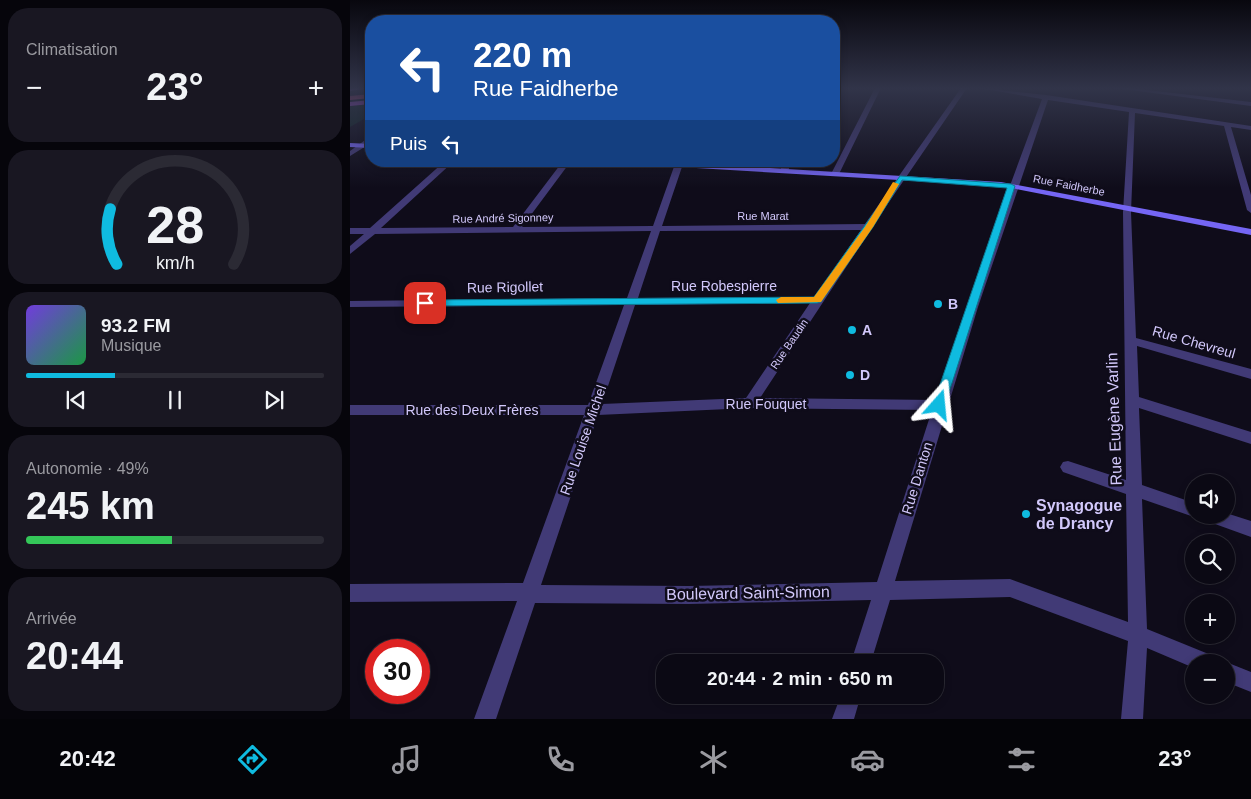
<!DOCTYPE html>
<html lang="fr">
<meta charset="utf-8">
<style>
:root{--surface:#0b0914;--page:#191722;--text:#f1f3f6;--muted:#9a9aa0;--line:#2b2a34;--accent:#0fbbe0}
body{margin:0;font-family:Helvetica,sans-serif;background:var(--page);color:var(--text);height:100vh;display:flex;flex-direction:column;font-size:19px;white-space:nowrap}
*{box-sizing:border-box;margin:0}
p{font-size:16px;color:var(--muted)}
.icon{flex:none;width:28px;height:28px;fill:none;stroke:currentColor;stroke-width:2;stroke-linecap:round;stroke-linejoin:round}
.map{position:relative;flex:1;overflow:hidden}
.side{display:flex;flex-direction:column;gap:8px;padding:8px;background:#06050b;width:350px}
.side>*{flex:none}
.hud{position:absolute;left:15px;top:15px;width:475px;height:152px;border-radius:20px;box-shadow:0 2px 8px #0003,0 0 0 1px var(--line);background:#1a4fa0;color:#fff;overflow:hidden}
.controls{position:absolute;left:835px;top:474px;display:grid;gap:10px}
.controls a{display:grid;place-items:center;width:50px;height:50px;border-radius:50%;background:var(--surface);box-shadow:0 2px 8px #0003,0 0 0 1px var(--line);font-size:25px}
.speed{position:absolute;left:15px;top:639px;display:flex;gap:10px;font-size:25px;font-weight:700;text-align:center}
.speed>*{display:grid;place-content:center;width:65px;height:65px;border-radius:50%;background:var(--surface);box-shadow:0 2px 8px #0003,0 0 0 1px var(--line);line-height:1}
.speed .limit{border:8px solid #d22;background:#fff;color:#111}
.pin{position:absolute;display:grid;place-items:center;width:42px;height:42px;color:#fff;margin:-21px;border-radius:10px;box-shadow:0 2px 8px #0006}
.me{position:absolute;width:55px;margin:-28px;rotate:18deg;stroke-linejoin:round;filter:drop-shadow(0 0 4px #0008)}
.turn{display:flex;align-items:center;gap:18px;height:105px;padding:0 25px;font-size:22px}
.turn .icon{width:65px;height:65px;stroke-width:2.5}
.turn b{display:block;font-size:35px;line-height:42px}
.then{display:flex;align-items:center;height:48px;padding:0 25px;background:#0003;gap:10px;font-size:19px}
.big{font-size:38px;font-weight:600;line-height:1.1}
.side .widget{flex:1;display:flex;flex-direction:column;justify-content:center;gap:8px;min-width:0;padding:0 18px;border-radius:20px;background:var(--page)}
.side .dial{align-items:center;gap:0}
.dial svg{height:130px;overflow:visible;fill:none;stroke:var(--line);stroke-width:7;stroke-linecap:round;text-anchor:middle}
.dial text{fill:var(--text);stroke:none}
.song{display:flex;align-items:center;gap:15px}
.cover{width:60px;height:60px;border-radius:8px;background:linear-gradient(135deg,hsl(260 70% 55%),hsl(140 70% 35%))}
.played{height:5px;border-radius:2px;background:linear-gradient(90deg,var(--accent) 30%,var(--line) 30%)}
.keys{display:flex;justify-content:space-around;direction:ltr}
.heat{display:flex;justify-content:space-between;align-items:center;font-size:28px;direction:ltr}
.charge{height:8px;border-radius:4px;background:linear-gradient(90deg,#34c759 49%,var(--line) 0)}
.trip{position:absolute;left:306px;top:654px;width:288px;height:50px;border-radius:20px;background:var(--surface);box-shadow:0 2px 8px #0003,0 0 0 1px var(--line);font-weight:600;line-height:50px;text-align:center}
.dock{display:flex;height:80px;justify-content:space-around;align-items:center;background:#040408;color:var(--muted)}
.dock .icon{width:35px;height:35px}
.dock .on{color:var(--accent)}
.dock b{font-size:22px;color:var(--text)}
main{display:flex;flex:1;min-height:0}
.map>svg:first-child{display:block}
.green{fill:#0f2323}
.lines{fill:none;stroke-linecap:round;stroke-linejoin:round}
.street{fill:#413a76;fill-rule:evenodd}
.secondary{fill:#7566f4;fill-rule:evenodd}
.primary{fill:#c557f3;fill-rule:evenodd}
.highway{fill:#f34c8f;fill-rule:evenodd}
.route{fill:#0fbbe0;stroke:#0a7a92}
.slow{fill:#f59e0b}
.poi-dot{fill:#0fbbe0;stroke:#0f0c1a;stroke-width:2}
.labels{text-anchor:middle;dominant-baseline:central;stroke-width:5;stroke-linejoin:round;paint-order:stroke}
.far-street-label{font-size:11px;fill:#d2c8fb;stroke:#0f0c1a}
.street-label{font-size:14px;fill:#d2c8fb;stroke:#0f0c1a}
.poi-label{font-size:14px;font-weight:bold;fill:#d2c8fb;stroke:#0f0c1a;text-anchor:start}
.near-street-label{font-size:16px;fill:#d2c8fb;stroke:#0f0c1a}
.near-poi-label{font-size:16px;font-weight:bold;fill:#d2c8fb;stroke:#0f0c1a;text-anchor:start}
</style>
<main>
<section class="side">
<div class="widget"><p>Climatisation</p>
<div class="heat"><a>−</a><b class="big">23°</b><a>+</a></div>
</div>
<div class="widget dial"><svg viewBox="0 0 100 80">
<path d="M14 69A42 42 0 1 1 86 69"/>
<path d="M14 69A42 42 0 0 1 10 35" stroke="#0fbbe0"/>
<text x="50" y="56" font-size="32" font-weight="700">28</text>
<text x="50" y="72" font-size="11">km/h</text>
</svg></div>
<div class="widget">
<div class="song"><i class="cover"></i><div><b>93.2 FM</b><p>Musique</p></div></div>
<div class="played"></div>
<div class="keys"><svg class="icon" aria-label="previous" viewBox="0 0 24 24"><path d="M18 5L8 12l10 7zM5 5v14"/></svg><svg class="icon" aria-label="pause" viewBox="0 0 24 24"><path d="M8 5v14M16 5v14"/></svg><svg class="icon" aria-label="next" viewBox="0 0 24 24"><path d="M6 5l10 7-10 7zM19 5v14"/></svg></div>
</div>
<div class="widget"><p>Autonomie · 49%</p><b class="big">245 km</b><div class="charge"></div></div>
<div class="widget"><p>Arrivée</p><b class="big">20:44</b></div>
</section>
<div class="map">
<svg width="901" height="719" viewBox="0 0 901 719">
<rect width="100%" height="100%" fill="#0f0c1a"/>
<path class="green" d="M21 104V115L0 127V106Z"/>
<g class="lines">
<path class="street" d="M525 88H531L489 174 482 176 481 174Z
M611 88H617L537 205 410 398 586 400 641 237 692 99 629 88 696 95 901 126V130L881 127 901 195V213L897 210 874 126 785 113 781 212 786 338 901 369V379L787 346 789 397 901 432V444L789 408 792 485 844 503V515H850L844 517 792 499 797 629 861 655 864 662H844V668L797 648 793 719H771L778 641 660 597 540 600 521 662H501L521 600 339 604 185 603 146 719H124L167 601 0 602V584L173 583 234 415H0V405H238L274 305 0 307V301L277 298 301 231 25 234 0 254V246L14 234H0V228H20L95 161H104L31 228 163 227 213 161H221L172 227 303 226 326 161H334L312 226 515 224ZM698 100 779 112 773 212 776 480 718 461 713 462 710 467 713 472 776 494 778 622 660 579 545 581 628 307ZM511 230 465 297 288 298 310 231ZM460 303 396 398 252 404 285 305ZM400 408 582 410 527 582 339 586 191 585 248 415Z
M765 88H780L901 102V106Z
M18 138H21V143L0 156V151Z
M434 161H442L438 171 434 173 430 171Z
M876 513 901 521V537L854 520 852 515H876Z
M875 662H876L901 672V692L876 682V662Z
M491 695H511L504 719H482Z"/>
<path class="secondary" d="M0 143 21 144V148L0 147Z
M257 161H304L651 182 901 229V235L651 186 261 163Z"/>
<path class="primary" d="M0 88H19L0 91Z
M21 100V104L0 106V102Z"/>
<path class="highway" d="M21 94V98L0 100V96Z"/>
</g>
<linearGradient id="sky" x2="0" y2="1"><stop stop-color="#08070e"/><stop offset="0.47" stop-color="#313449"/><stop offset="1" stop-color="#313449" stop-opacity="0"/></linearGradient>
<rect width="901" height="188" fill="url(#sky)"/>
<path class="route" d="M550 176 661 184 665 186 595 405 589 409 583 405 657 188 552 180 523 227 471 302 467 303 75 306 70 303 75 300 464 297Z"/>
<path class="slow" d="M543 182 549 184 523 227 471 302 428 303 426 300 431 297H464L515 227Z"/>
<g class="poi-dot">
<circle cx="588" cy="304" r="5"/>
<circle cx="502" cy="330" r="5"/>
<circle cx="500" cy="375" r="5"/>
<circle cx="676" cy="514" r="5"/>
</g>
<g class="labels">
<g class="far-street-label">
<text transform="translate(719 185) rotate(11)">Rue Faidherbe</text>
<text x="413" y="216">Rue Marat</text>
<text transform="translate(153 218) rotate(-1)">Rue André Sigonney</text>
<text transform="translate(439 344) rotate(-56)">Rue Baudin</text>
</g>
<g class="street-label">
<text x="374" y="286">Rue Robespierre</text>
<text transform="translate(155 287) rotate(-1)">Rue Rigollet</text>
<text transform="translate(844 342) rotate(16)">Rue Chevreul</text>
<text x="416" y="404">Rue Fouquet</text>
<text x="122" y="410">Rue des Deux Frères</text>
<text transform="translate(233 440) rotate(-71)">Rue Louise Michel</text>
<text transform="translate(567 478) rotate(-73)">Rue Danton</text>
</g>
<g class="poi-label">
<text x="598" y="304">B</text>
<text x="512" y="330">A</text>
<text x="510" y="375">D</text>
</g>
<g class="near-street-label">
<text transform="translate(764 419) rotate(-92)">Rue Eugène Varlin</text>
<text transform="translate(398 593) rotate(-1)">Boulevard Saint-Simon</text>
</g>
<g class="near-poi-label">
<text x="686" y="505">Synagogue<tspan x="686" dy="18">de Drancy</tspan></text>
</g>
</g>
</svg>
<div class="controls">
<a><svg class="icon" aria-label="sound" viewBox="0 0 24 24"><path d="M4 9h4l5-4v14l-5-4H4zM17 9q2 3 0 6"/></svg></a>
<a><svg class="icon" aria-label="search" viewBox="0 0 24 24"><circle cx="10" cy="10" r="6"/><path d="M15 15l6 6"/></svg></a>
<a>+</a>
<a>−</a>
</div>
<div class="speed"><div class="limit">30</div></div>
<div class="pin" style="left:75px;top:303px;background:#d93025"><svg class="icon" aria-label="arrive" viewBox="0 0 24 24"><path d="M6 21V4h12l-3 4 3 4H6"/></svg></div>
<svg class="me" style="left:589px;top:405px" viewBox="-20 -20 40 40"><path d="M0-17L14 15 0 8-14 15z" fill="#0fbbe0" stroke="#fff" stroke-width="4"/></svg>
<div class="trip">20:44 · 2 min · 650 m</div>
<div class="hud">
<div class="turn"><svg class="icon" aria-label="left" viewBox="0 0 24 24"><path d="M17 20v-9H6M10 6l-5 5 5 5"/></svg><div><b>220 m</b>Rue Faidherbe</div></div>
<div class="then">Puis<svg class="icon" aria-label="left" viewBox="0 0 24 24"><path d="M17 20v-9H6M10 6l-5 5 5 5"/></svg></div>
</div>
</div>
</main>
<nav class="dock">
<b>20:42</b>
<svg class="icon on" aria-label="directions" viewBox="0 0 24 24"><path d="M12 3l9 9-9 9-9-9zM9 14v-3h6M13 9l2 2-2 2"/></svg>
<svg class="icon" aria-label="music" viewBox="0 0 24 24"><path d="M9 18V5l10-2v13"/><circle cx="6" cy="18" r="3"/><circle cx="16" cy="16" r="3"/></svg>
<svg class="icon" aria-label="phone" viewBox="0 0 24 24"><path d="M5 4h4l2 5-3 2q2 4 5 5l2-3 5 2v4C11 20 4 13 5 4z"/></svg>
<svg class="icon" aria-label="climate" viewBox="0 0 24 24"><path d="M12 3v18M4 7l16 10M4 17L20 7"/></svg>
<svg class="icon" aria-label="car" viewBox="0 0 24 24"><path d="M5 17H2v-5l4-1 3-4h7l3 4 3 1v5h-3M9 17h6M6 11h13"/><circle cx="7" cy="17" r="2"/><circle cx="17" cy="17" r="2"/></svg>
<svg class="icon" aria-label="filters" viewBox="0 0 24 24"><path d="M4 7h16M4 17h16"/><circle cx="9" cy="7" r="2"/><circle cx="15" cy="17" r="2"/></svg>
<b>23°</b>
</nav>
